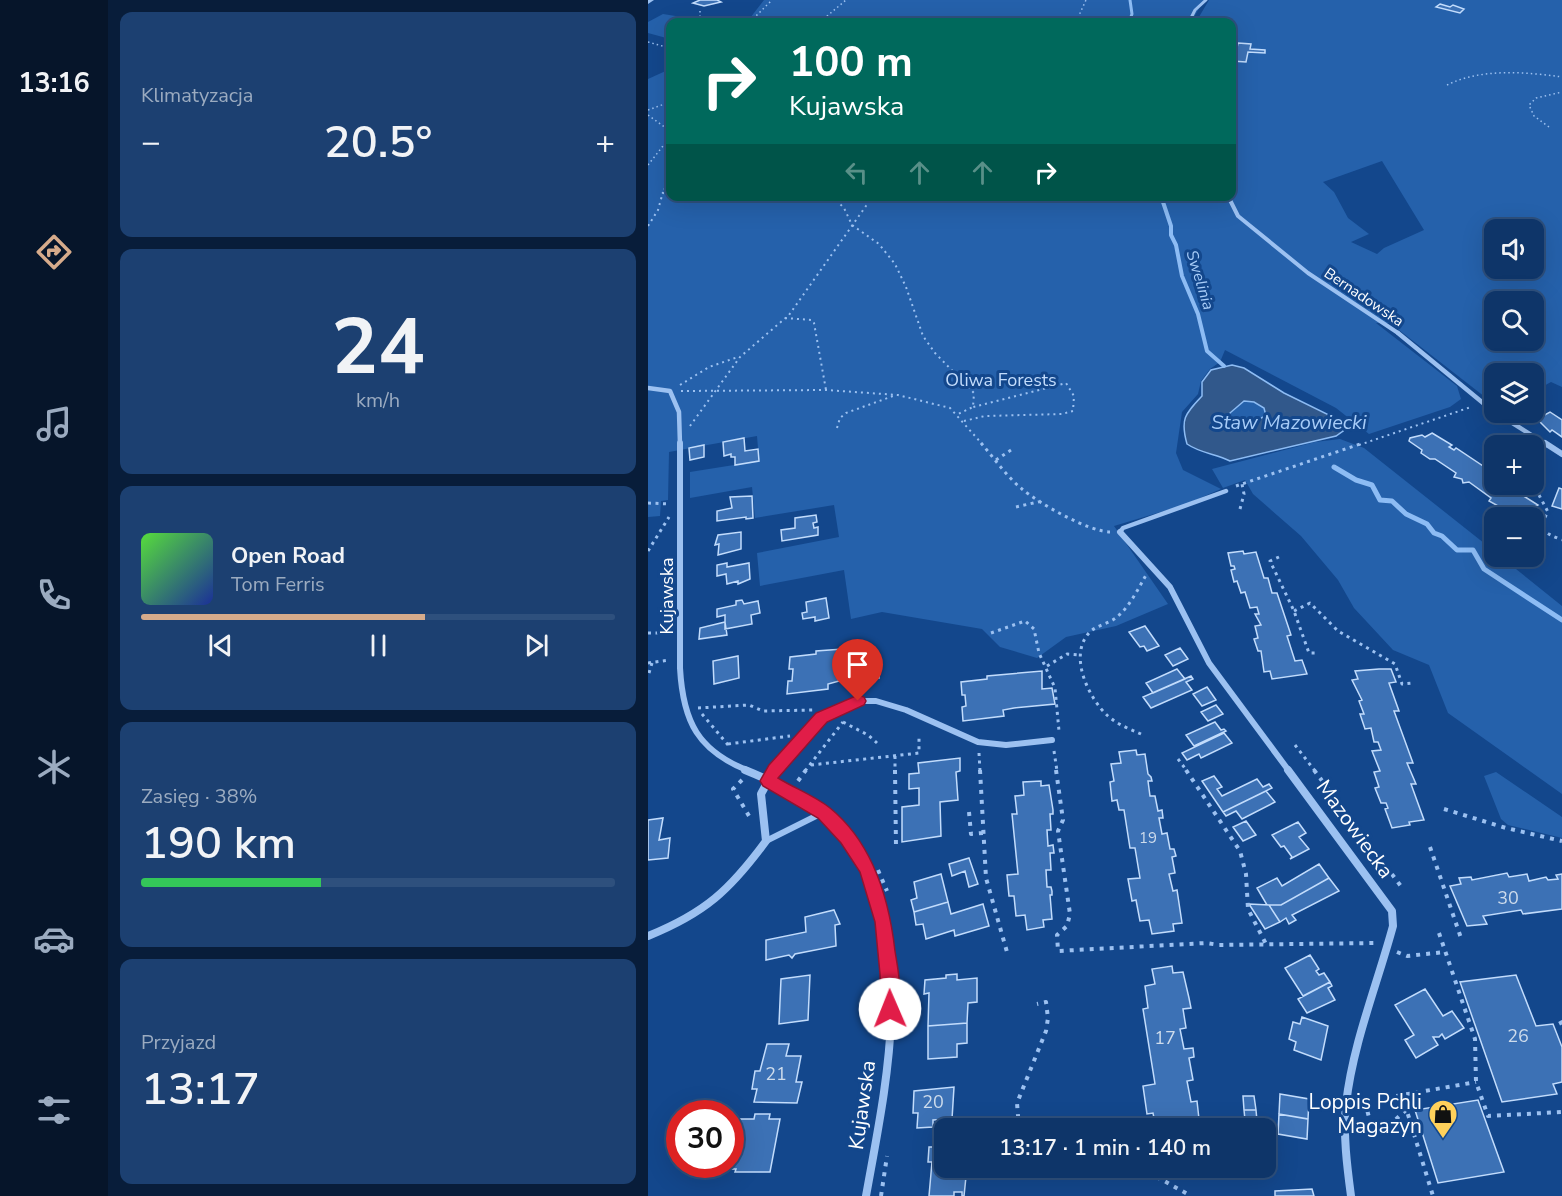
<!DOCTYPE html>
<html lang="pl">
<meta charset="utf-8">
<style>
:root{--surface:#0e3569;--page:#1c4071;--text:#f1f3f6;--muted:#9babc0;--line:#2e507d;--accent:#d6ab8b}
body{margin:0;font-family:"Nunito Sans",sans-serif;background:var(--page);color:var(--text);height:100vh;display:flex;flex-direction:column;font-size:22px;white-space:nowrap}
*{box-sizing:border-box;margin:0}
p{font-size:20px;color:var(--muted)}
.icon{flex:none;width:33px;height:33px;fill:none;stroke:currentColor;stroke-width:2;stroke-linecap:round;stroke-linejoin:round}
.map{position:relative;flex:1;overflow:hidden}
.side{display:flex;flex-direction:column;gap:12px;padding:12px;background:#081d3a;width:540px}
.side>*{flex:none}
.top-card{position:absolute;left:18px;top:18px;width:570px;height:183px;border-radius:12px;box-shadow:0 6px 24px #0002,0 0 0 2px var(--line);background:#00695c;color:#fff;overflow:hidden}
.fabs{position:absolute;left:836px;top:219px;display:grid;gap:12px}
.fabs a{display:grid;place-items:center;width:60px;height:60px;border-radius:12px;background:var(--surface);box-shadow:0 6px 24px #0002,0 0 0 2px var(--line);font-size:30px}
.speed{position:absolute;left:18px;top:1100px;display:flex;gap:12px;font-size:30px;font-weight:700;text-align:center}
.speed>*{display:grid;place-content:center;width:78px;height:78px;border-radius:50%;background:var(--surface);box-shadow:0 6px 24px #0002,0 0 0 2px var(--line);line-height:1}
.speed .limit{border:9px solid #d22;background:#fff;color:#111}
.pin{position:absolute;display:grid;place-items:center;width:51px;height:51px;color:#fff;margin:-62px -26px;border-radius:50% 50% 50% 0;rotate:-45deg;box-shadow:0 0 6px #0007}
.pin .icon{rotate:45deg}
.me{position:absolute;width:66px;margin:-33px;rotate:359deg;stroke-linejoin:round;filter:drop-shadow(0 0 4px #0008)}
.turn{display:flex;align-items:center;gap:21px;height:126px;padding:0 24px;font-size:27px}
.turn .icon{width:78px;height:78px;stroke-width:2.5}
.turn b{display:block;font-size:42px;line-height:51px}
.lanes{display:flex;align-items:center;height:57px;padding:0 24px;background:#0003;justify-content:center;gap:30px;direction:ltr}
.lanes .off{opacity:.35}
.big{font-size:45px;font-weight:600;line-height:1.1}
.side .widget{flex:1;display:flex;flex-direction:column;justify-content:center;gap:9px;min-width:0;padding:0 21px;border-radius:12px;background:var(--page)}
.side .dial{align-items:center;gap:0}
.dial b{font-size:78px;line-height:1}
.song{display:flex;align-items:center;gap:18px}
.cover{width:72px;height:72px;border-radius:9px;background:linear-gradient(135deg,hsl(110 70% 55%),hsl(230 70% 35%))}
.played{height:6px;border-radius:3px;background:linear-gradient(90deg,var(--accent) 60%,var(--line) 60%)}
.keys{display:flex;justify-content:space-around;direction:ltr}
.heat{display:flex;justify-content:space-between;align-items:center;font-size:33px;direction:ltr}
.charge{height:9px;border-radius:4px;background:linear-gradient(90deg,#34c759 38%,var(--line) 0)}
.trip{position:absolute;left:286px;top:1118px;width:342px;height:60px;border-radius:12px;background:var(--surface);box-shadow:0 6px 24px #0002,0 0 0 2px var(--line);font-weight:600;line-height:60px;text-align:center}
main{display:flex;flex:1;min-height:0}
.menu{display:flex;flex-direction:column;width:108px;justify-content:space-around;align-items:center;background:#06152a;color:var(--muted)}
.menu .icon{width:42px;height:42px}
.menu .on{color:var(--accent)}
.menu b{font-size:27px;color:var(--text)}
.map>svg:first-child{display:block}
.green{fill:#2561ab;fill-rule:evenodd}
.water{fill:#31588b;stroke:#8dbcf4;stroke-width:1.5;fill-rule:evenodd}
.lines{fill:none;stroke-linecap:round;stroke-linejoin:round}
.stream-far2{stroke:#8dbcf4;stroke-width:3}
.stream-far1{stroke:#8dbcf4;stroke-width:4}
.stream{stroke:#8dbcf4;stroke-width:5}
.building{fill:#3c71b5;stroke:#c2dcfc;stroke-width:1.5}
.path-far3{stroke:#9cc1f1;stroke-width:1.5;stroke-dasharray:1.5 3;stroke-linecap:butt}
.path-far2{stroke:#9cc1f1;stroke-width:2;stroke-dasharray:2 4;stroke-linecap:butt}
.path-far1{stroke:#9cc1f1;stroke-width:3;stroke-dasharray:3 4.5;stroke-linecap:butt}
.path{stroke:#9cc1f1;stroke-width:4;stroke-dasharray:4 6;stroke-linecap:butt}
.service-far3{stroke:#9cc1f1;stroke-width:3}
.service-far2{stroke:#9cc1f1;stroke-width:4}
.service-far1{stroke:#9cc1f1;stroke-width:4.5}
.service{stroke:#9cc1f1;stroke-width:6}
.minor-far2{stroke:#9cc1f1;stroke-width:4.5}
.minor-far1{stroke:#9cc1f1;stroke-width:6}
.minor{stroke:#9cc1f1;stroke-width:8}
.tertiary{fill:#9cc1f1;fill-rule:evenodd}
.route{fill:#e11d48;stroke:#92132f;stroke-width:1.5}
.labels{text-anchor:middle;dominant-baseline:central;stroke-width:6;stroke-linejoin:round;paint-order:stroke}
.far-street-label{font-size:15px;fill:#fff;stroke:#13478c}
.number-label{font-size:15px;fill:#cedcec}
.far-water-label{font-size:16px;font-style:italic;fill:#a7ccf8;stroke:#13478c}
.park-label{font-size:18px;fill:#c2dcfc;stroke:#13478c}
.street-label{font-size:18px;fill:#fff;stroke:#13478c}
.near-number-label{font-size:18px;fill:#cedcec}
.water-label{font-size:20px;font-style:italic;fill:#a7ccf8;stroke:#13478c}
.near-street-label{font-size:21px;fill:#fff;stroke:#13478c}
.near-poi-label{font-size:21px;fill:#fff;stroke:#13478c;text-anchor:end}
</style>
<main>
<nav class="menu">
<b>13:16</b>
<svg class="icon on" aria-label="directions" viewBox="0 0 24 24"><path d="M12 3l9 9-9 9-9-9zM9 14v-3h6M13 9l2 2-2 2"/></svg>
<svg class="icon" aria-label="music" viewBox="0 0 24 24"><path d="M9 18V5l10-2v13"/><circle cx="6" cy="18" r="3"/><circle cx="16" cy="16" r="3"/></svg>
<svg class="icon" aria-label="phone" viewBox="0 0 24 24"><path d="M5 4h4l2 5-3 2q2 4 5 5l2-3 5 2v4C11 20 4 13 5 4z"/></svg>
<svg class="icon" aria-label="climate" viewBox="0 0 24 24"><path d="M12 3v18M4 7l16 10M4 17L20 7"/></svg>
<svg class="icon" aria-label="car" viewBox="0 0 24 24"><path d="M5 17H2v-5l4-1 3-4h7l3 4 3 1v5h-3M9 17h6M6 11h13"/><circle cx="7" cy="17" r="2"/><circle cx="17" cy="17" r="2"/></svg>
<svg class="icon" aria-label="filters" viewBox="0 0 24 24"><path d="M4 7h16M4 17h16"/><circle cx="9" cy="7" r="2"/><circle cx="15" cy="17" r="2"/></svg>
</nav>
<section class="side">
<div class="widget"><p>Klimatyzacja</p>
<div class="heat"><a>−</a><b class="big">20.5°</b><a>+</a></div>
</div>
<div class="widget dial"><b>24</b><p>km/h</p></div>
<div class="widget">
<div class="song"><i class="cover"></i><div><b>Open Road</b><p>Tom Ferris</p></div></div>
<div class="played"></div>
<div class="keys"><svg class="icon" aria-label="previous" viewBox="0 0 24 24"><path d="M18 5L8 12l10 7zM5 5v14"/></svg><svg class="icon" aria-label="pause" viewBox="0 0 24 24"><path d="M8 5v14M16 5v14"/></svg><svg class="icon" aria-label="next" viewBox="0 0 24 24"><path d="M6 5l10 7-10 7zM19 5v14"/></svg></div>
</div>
<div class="widget"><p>Zasięg · 38%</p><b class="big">190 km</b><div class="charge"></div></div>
<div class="widget"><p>Przyjazd</p><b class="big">13:17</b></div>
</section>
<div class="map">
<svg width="914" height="1196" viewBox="0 0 914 1196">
<rect width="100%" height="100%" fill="#13478c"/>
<path class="green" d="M116 0H556L543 22H99Z
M561 0H914V387L903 382 885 392V374H846V404L742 323H728L809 386 813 399 802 407 721 434 688 408 577 350 572 362 562 369 553 381 550 394 534 412 528 453 535 470 573 489 536 505 466 526 520 604 468 626 418 637 389 658 352 647 334 629 234 612 203 619 196 570 112 586 109 553 191 537 186 505 107 518 104 487 42 498V472L111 461 109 436 21 452 20 500 13 501 12 516 0 517V79L22 69V196H584V22H548ZM734 161 776 230 736 248 729 254 703 242 721 234 700 218 686 192 675 182ZM846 230H885V268H846ZM846 302H885V340H846Z
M15 14 65 22H22V39L0 33V22Z
M596 401 606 402 616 408 618 416 596 425 582 422 583 413Z
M692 439 716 448 846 551V556L853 557 914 606V794L800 713 781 665 745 650 706 608 690 580 653 536 605 494 597 480 575 488 564 469 667 442Z
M848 772 914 817V838L860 825 853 819 836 776Z"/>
<path class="water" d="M584 365 596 368 636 393 683 416 695 431 688 436 582 461C568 454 552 453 539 444 532 419 537 414 554 396V382L563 370ZM596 401 606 402 616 408 618 416 596 425 582 422V413Z"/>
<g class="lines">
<path class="stream-far2" d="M481 22 484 14 482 0"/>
<path class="stream-far1" d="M513 196 523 226V235L528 245 534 276 550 314 559 351 576 366"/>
<path class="stream" d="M686 467 708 480 724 485 732 500 744 501 758 514 779 524 786 533 794 536 809 550H825L836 569 914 620"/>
</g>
<path class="building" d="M52 0H69L73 2 56 6 45 3Z
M792 4 802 7 805 5 816 9 812 13 788 7Z
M590 43 603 44 602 49 617 50V53L600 52 598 62 584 61V57H587Z
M902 412 914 420V437L904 430 902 432 889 419Z
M784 433 804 445 801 447 806 450 808 448 838 468 835 470 839 473 843 472 846 475V484L863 485 869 489 866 490 890 505 879 512V518H872L841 501 843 498 821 482 815 483 814 479 806 477 808 473 787 459H782L773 453 774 450 761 441 762 438 774 435 777 437Z
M96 438 97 451 110 449 111 461 87 465V457H83V454L76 456 75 442Z
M56 445V457L42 460 41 448Z
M911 488 914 489V509L904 506Z
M104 496 105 518 98 519V517L69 521V511L84 508 82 497Z
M168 515 169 522 165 523 166 528 170 527V535L134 541 133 530 147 528V518Z
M93 532V549L70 555 71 544 67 545 70 535Z
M595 551 596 554 608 552 616 578H620L624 593H629L643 635 639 636 647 661 654 660 659 674 624 679 622 671 616 672 613 651H610L606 639 610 638 607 626 613 625 607 614H611L609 607 602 608 597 592 593 593 589 581 586 582 583 570 587 569 586 566H583L580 553Z
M79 563V567L101 563 102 579 90 584V581L79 584 78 574 69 576V565Z
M178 598 181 618 167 621V617L155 619 154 613 159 612 158 602Z
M94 600 96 604 110 601 112 613 103 615 104 624 77 629V615L69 617V609L88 605V601Z
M77 622 79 635 51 639 52 628Z
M497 626 511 646 499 651 496 646 492 647 481 632Z
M223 647 221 663 231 662V678L191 681 180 684V689L139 694 140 681H144L145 669H141L142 657 168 654V651Z
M532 648 540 659 525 666 517 655Z
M90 656 91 678 66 684 65 661Z
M529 669 537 679 505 693 498 683Z
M731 669H743L748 682 741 683 751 711H746L765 763H759L768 784H763L776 820 761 822 762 825 744 828 737 809 740 808 738 803H733L727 788 731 787 726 772 732 771 724 751 733 750 730 742H726L723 728 717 729 712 714H716L711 701 714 700 704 680 710 679 707 671Z
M394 671V689L404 688 407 704 366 708 355 710 356 716 315 721 314 707 318 706 317 695H314L313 682 339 679V676Z
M543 676 545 679 538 682 544 690 503 708 495 697Z
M559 687 568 700 554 706 545 694Z
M568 705 575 714 560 721 553 712Z
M567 722 573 730 576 729 578 731 546 746 538 735Z
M576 733 584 743 553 758 551 754 539 760 534 753Z
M488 750 489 755 497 754 500 774 503 777 504 781H500L502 796H507L510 811 514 810 515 818H511L514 834 519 833 522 849H526L528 856 524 857 527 873 521 874 525 891 529 890 534 923 525 924 526 931 504 934 501 920 492 921 488 900 484 901 480 879 492 878 487 848H482L476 810H471L469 800 464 801 462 782 466 781 463 764 473 763 471 752Z
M312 758V771L308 772 310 800 292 802 293 836 254 842V807L271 805V788L261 789V774L271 773 270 763Z
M566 776 574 787 569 789 574 796 609 779 615 787 621 784 624 788 575 812 554 781Z
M393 781V786L401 785 405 810V814H402L403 830H399L400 846 405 845 406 853H402L403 870H398L399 887H403L404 891V895H402L404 919 395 920 396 927 379 930 377 915 368 916 366 896H361L359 875 370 874 364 814H369L367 796 376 795 375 782Z
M618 791 627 802 594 819 588 811 578 816 575 812Z
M15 818 11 840 22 838 20 858 0 860V820Z
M598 821 608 835 595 841 585 827Z
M650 822 658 833 651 837 661 849 642 859 644 857 636 846 633 847 624 835Z
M321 858 330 884 321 887 317 871 304 876 301 864Z
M671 864 681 878 633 905H619L609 888 629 878 634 886Z
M859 873 861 877 879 874 881 881 898 877 900 880 910 879 908 875 914 874V909L875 914 873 910 835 916 839 924 819 926 802 886 813 884 811 878 823 877 824 880Z
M293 874 300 902 266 912 263 900 269 898 266 882Z
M681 878 691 891 644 915 648 920 641 924 638 918 632 922 621 905H633Z
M300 902 303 914 335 904 341 926 307 936 306 930 278 939 275 924 268 925 266 912Z
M601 904 621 905 632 922 617 929Z
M186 910 192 924 187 925 188 946 147 954 144 958 141 955 118 960V940L158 932 157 917Z
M662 955 671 969 668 971 671 975 676 973 682 982 655 996 637 968Z
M524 966 525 973 535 972 541 998 543 1008 535 1009 538 1028 532 1029 536 1049 545 1048 546 1057 541 1058 545 1080 539 1081 543 1102 549 1101 552 1128H508L505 1113 499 1114 495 1086 507 1084 495 1009 500 1008 497 986 507 984 504 969Z
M309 974V980L329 978V1002L320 1003 319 1023 280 1026 281 993 276 994 277 980 298 978V975Z
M162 975 160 1020 131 1024 133 979Z
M868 975 888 1026 905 1024 914 1047V1082L905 1084 909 1094 854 1102 812 982Z
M682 982 684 986 680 988 687 1000 659 1013 650 999Z
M777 989 795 1016 804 1011 816 1028 797 1039 794 1034 791 1037H785L790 1045 768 1058 757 1040 766 1035 747 1005Z
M654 1017 680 1026 673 1060 646 1050 648 1042 641 1039 645 1022 652 1024Z
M319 1023V1043L309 1044V1057L280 1059V1026Z
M119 1044H141L138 1056H153L148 1082H154L149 1103 106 1102 109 1089H104L107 1071H112Z
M306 1087 304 1119 285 1120V1127L269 1128 270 1113H265L266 1091Z
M632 1094 661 1099 660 1119 631 1114Z
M595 1096H606L608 1110H596Z
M830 1100 856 1172 790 1183 767 1110Z
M596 1110H608L609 1121 597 1120Z
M107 1114H122L121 1119H132L122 1172H87L88 1169H76L77 1164H82V1138L86 1119H106Z
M631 1114 660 1119 659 1139 630 1134Z
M281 1147H297V1167H319L316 1196H314V1192H306V1196H281L284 1162H280Z
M664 1189 666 1196H627V1191Z"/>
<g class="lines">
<path class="path-far3" d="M52 11V17L68 22
M102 22 124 0
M172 22 198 0
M428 22 438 0
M0 42 18 47
M799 85C833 68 878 72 914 77
M0 110 22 102
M0 115 22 131
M901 127 886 116 881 105 888 98 914 92
M22 141V154
M0 165 22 137
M15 194 22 169"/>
<path class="path-far2" d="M184 196 196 208 204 225 231 244 247 264 258 287 275 336 287 353 326 393 325 407 310 414
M0 226 10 210 15 192
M137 318 164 320 166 323 178 390
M32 385 61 367 90 357
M33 391 178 390 250 395 302 408 335 445
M316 421 337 416 414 414 425 411 426 396 418 383 325 407
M42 426 92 357 141 315 225 196
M189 428 192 418 198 413 248 395
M711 445 823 407"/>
<path class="path-far1" d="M333 443C346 458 359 477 374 489 392 504 441 532 463 532
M348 460 366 448
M588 486 715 443
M891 495 900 512 893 524C896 534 905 536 914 540
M0 503 21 504
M368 507 394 501
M592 509 596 494 594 484
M0 551 21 517
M631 557 622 561 646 611 661 653H671
M646 611 662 603 690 631 747 664 754 684 764 683
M0 633H22
M343 633 377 621 386 629 391 653 407 688 411 731H409
M0 663 22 660
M399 666 419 654 432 655
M1 673 4 663
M50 708 101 705 115 711 165 710
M54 714 81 746
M195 722 220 735 229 743
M493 734C482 729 470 725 460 716 441 699 420 656 441 633 448 625 461 624 469 617 482 606 490 589 498 575
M80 744 142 736
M647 745 667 771
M406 751 409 771
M331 753 332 771
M247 756V771
M530 759 539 771
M163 765 271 753V737
M157 771 195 722"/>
<path class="path" d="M247 770 248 847
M332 770 338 878 359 952
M408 770 415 820 410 831 422 914 419 926 409 935 410 951 558 943 571 945 729 943
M538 770 592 851 598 874 600 909 618 944
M666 770 755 889
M94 780 85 789 104 821
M150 781 158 770
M796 809 858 828 914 841
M321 812 323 834 335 833
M782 847 814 941
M230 870 239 891
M791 933 827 1039 828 1082 840 1116 914 1112
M749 952 759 956 797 952
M912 1021 914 1025
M754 1095 785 1196
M717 1102 723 1125 745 1122 758 1110
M709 1103 828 1082
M371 1128 369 1103 398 1031 400 1018 398 1002 389 1004
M491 1167 543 1196
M233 1196 239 1156"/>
<path class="service-far3" d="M541 22 547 10 558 0"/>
<path class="service-far2" d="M580 196 590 216 660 273 750 333"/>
<path class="service-far1" d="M472 532 475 528 578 491"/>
<path class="service" d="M118 841 176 812"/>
<path class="minor-far2" d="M750 333 846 412
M0 388 22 391 31 412 32 445
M847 412 899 445"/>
<path class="minor-far1" d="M32 443V668C35 722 50 751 101 771
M897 443 914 454
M472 532 522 587 561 663 641 771
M125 771 174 717 212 701H228L258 710 330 742 358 745 404 740"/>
<path class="minor" d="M97 770C124 781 158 796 180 816 195 830 205 847 214 865 266 965 237 1090 218 1196
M640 770 744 911 745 926C729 985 705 1043 698 1104 695 1135 699 1166 703 1196
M0 936C57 913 82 890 118 841L113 794 126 770"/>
<path class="tertiary" d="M0 0H6L0 4Z"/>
</g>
<path class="route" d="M210 695 216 697 218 701 216 705 179 722 130 778C146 788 167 796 182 808 225 843 241 898 247 951 250 970 256 997 248 1015L242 1018 235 1015 233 1009 232 974 227 922 212 872 193 843 170 818 115 786 112 781 121 765 168 713Z"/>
<defs>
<g id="shop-pin" transform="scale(1.5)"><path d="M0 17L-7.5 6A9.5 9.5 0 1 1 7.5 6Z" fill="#ffd15b" stroke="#13478c"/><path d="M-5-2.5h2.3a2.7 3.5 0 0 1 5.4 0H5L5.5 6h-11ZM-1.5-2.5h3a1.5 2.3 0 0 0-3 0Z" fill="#111"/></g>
</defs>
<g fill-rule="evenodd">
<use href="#shop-pin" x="795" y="1114"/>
</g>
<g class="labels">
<g class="far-street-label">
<text transform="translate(716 297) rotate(34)">Bernadowska</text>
</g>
<g class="number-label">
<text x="500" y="838">19</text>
</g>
<g class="far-water-label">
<text transform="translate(552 280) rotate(73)">Swelinia</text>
</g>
<g class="park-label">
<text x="353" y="380">Oliwa Forests</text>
</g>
<g class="street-label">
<text transform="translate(19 596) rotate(-90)">Kujawska</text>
</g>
<g class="near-number-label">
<text x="860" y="898">30</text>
<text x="870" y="1036">26</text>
<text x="517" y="1038">17</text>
<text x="128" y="1074">21</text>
<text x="285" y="1102">20</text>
</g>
<g class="water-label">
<text x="641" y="422">Staw Mazowiecki</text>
</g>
<g class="near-street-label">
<text transform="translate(707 829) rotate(54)">Mazowiecka</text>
<text transform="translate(214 1105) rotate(-82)">Kujawska</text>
</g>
<g class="near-poi-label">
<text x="774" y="1102">Loppis Pchli<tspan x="774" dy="24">Magazyn</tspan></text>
</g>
</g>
</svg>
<div class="fabs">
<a><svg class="icon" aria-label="sound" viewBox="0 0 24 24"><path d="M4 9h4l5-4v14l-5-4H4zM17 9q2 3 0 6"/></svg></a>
<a><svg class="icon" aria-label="search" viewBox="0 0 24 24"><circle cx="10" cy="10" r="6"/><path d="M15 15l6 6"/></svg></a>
<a><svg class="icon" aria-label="layers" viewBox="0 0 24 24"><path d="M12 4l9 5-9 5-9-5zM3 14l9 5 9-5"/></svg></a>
<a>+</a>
<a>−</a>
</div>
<div class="speed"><div class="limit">30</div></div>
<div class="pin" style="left:210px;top:701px;background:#d93025"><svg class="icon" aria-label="arrive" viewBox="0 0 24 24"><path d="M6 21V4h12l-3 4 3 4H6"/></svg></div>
<svg class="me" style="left:242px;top:1009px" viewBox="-20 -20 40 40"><circle r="19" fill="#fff"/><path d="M0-13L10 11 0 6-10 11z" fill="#e11d48"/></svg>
<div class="trip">13:17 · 1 min · 140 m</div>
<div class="top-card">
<div class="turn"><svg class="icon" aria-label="right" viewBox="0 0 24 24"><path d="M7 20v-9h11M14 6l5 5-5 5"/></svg><div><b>100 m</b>Kujawska</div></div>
<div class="lanes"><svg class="icon off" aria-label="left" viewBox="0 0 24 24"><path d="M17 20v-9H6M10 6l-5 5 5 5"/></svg><svg class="icon off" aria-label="ahead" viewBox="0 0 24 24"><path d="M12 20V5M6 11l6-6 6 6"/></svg><svg class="icon off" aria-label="ahead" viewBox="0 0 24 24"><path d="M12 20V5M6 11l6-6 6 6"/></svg><svg class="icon" aria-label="right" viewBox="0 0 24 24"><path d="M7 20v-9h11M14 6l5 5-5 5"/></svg></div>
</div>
</div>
</main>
